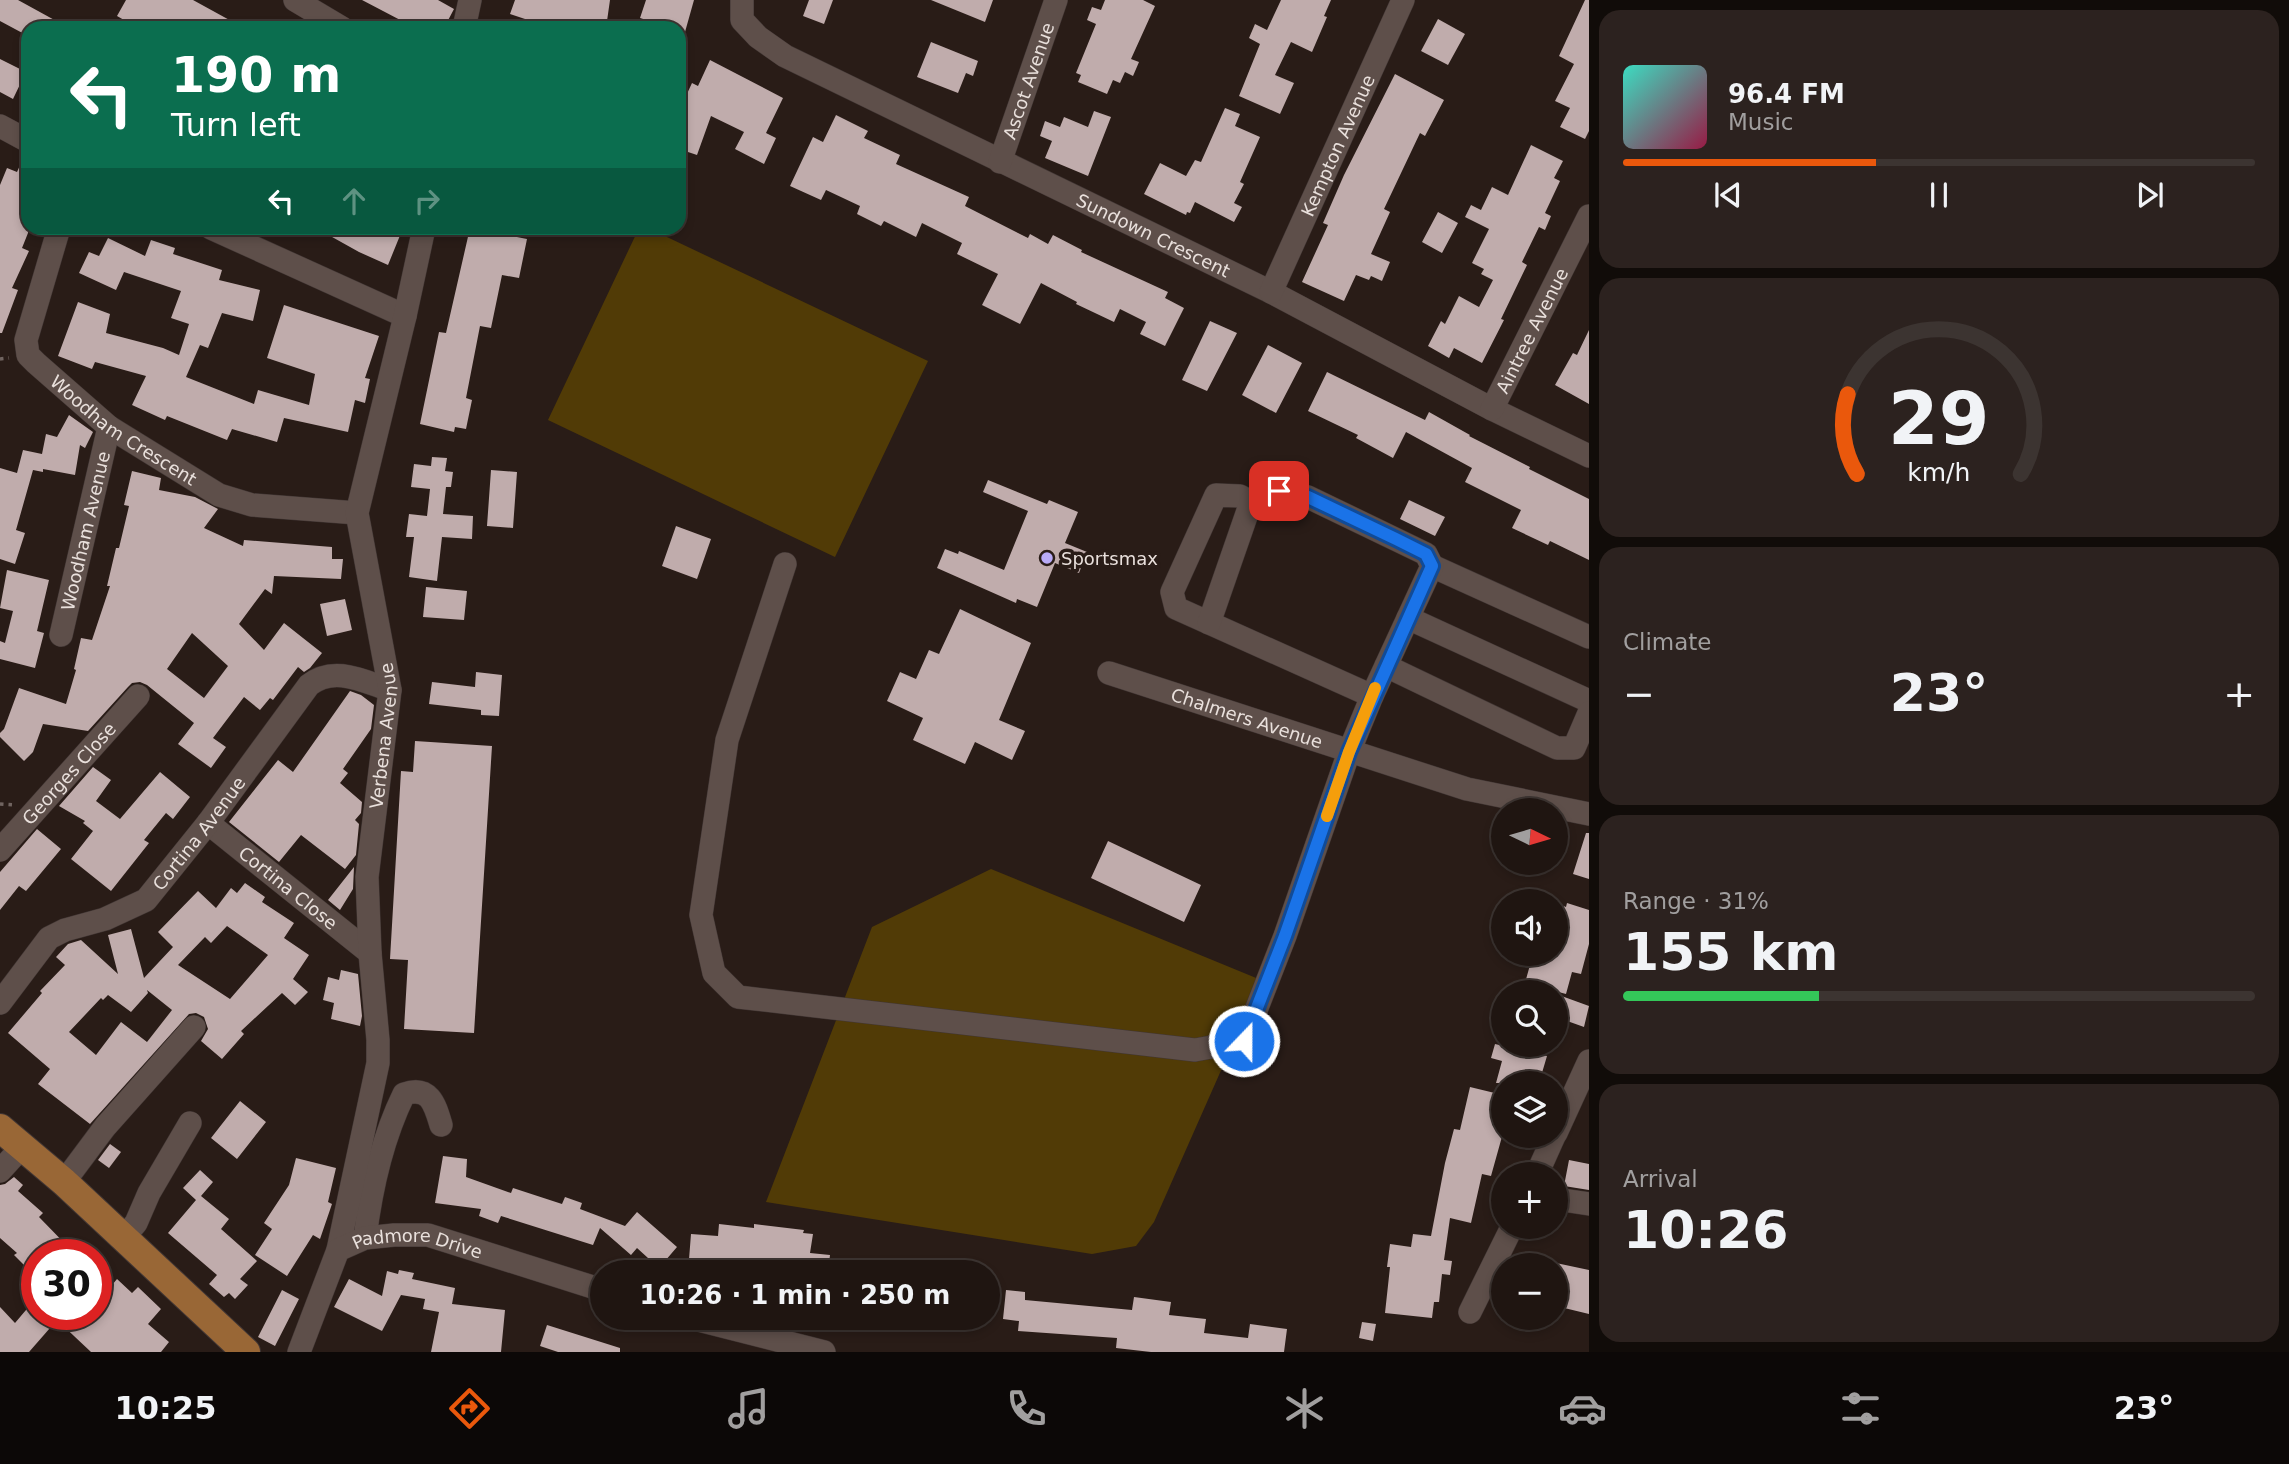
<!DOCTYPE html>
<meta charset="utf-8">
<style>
:root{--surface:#1f1511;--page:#2c221f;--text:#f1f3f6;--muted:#a19f9f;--line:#3c3431;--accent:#ea580c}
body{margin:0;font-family:"DejaVu Sans",sans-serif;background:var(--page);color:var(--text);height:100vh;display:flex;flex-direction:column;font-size:26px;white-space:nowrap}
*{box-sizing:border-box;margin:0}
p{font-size:23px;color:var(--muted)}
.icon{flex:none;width:38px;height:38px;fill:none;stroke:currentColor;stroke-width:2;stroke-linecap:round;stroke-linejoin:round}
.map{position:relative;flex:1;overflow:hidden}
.sheet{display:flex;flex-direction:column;gap:10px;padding:10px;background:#110c09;width:700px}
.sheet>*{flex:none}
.guide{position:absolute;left:21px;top:21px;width:665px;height:214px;border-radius:21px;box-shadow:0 4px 10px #0003,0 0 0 2px var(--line);background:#0b6e4f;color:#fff;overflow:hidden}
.needle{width:46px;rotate:95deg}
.buttons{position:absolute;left:1491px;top:798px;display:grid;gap:14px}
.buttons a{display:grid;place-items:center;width:77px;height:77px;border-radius:50%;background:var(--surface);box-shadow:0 4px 10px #0003,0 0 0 2px var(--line);font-size:35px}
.speed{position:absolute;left:21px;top:1239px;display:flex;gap:14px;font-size:35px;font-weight:700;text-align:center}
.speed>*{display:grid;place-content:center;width:91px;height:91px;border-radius:50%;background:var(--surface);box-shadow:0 4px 10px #0003,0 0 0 2px var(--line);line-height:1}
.speed .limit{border:10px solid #d22;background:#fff;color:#111}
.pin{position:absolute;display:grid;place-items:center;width:60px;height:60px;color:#fff;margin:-30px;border-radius:14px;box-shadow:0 4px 10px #0006}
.me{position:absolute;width:77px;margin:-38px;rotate:22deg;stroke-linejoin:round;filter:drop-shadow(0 0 5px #0008)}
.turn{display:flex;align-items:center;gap:24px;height:147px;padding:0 35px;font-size:32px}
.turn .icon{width:91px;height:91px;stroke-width:2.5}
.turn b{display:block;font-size:49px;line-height:60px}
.lanes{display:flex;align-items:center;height:66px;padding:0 35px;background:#0003;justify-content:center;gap:35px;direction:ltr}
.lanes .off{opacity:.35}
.big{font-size:52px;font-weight:600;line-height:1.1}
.sheet .tile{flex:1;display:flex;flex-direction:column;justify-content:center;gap:10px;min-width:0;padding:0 24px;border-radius:21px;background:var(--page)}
.sheet .dial{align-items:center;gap:0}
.dial svg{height:182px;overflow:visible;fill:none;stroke:var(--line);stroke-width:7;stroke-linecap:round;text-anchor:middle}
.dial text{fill:var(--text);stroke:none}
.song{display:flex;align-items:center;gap:21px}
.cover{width:84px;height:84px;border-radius:10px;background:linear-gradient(135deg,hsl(170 70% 55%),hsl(340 70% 35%))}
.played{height:7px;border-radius:4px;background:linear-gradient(90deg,var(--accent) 40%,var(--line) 40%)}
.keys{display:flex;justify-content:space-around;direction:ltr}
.heat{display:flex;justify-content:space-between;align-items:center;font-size:38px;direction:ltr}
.charge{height:10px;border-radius:5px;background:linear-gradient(90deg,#34c759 31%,var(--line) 0)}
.trip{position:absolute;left:590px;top:1260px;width:410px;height:70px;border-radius:35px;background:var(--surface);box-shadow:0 4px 10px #0003,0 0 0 2px var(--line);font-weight:600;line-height:70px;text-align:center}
.tab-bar{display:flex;height:112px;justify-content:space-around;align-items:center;background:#0c0807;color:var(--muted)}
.tab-bar .icon{width:49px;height:49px}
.tab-bar .current{color:var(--accent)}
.tab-bar b{font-size:32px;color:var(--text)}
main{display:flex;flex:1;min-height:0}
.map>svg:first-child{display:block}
.green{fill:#513b06}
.building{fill:#c0acac;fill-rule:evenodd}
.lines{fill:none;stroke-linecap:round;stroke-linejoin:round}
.minor-casing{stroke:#413634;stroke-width:24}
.major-casing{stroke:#413634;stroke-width:30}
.path{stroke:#706460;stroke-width:3.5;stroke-dasharray:3.5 5;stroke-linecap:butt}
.minor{stroke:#5e4f4a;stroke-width:23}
.major{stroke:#996736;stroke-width:28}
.route-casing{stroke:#114b97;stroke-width:18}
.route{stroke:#1a73e8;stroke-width:12}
.slow{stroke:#f59e0b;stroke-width:12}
.poi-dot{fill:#b9abf7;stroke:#291c17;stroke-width:2.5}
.labels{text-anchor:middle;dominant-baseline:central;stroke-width:7;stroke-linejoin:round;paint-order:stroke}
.street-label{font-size:18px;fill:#e9e0dc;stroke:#291c17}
.poi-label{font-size:18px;fill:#e9e0dc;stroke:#291c17;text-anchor:start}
</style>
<main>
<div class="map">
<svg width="1589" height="1352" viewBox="0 0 1589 1352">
<rect width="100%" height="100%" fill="#291c17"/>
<path class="green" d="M639 228H648L928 361 835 557 548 420Z
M991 869 1261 980 1154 1222 1136 1246 1092 1254 766 1202 872 927Z"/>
<path class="building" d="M0 0H18L69 28H28V36L0 21Z
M126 0H193L244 28H138L117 16Z
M362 0H438L454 9 444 28H401L404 22Z
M515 0H610L606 28H552L510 14Z
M646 0H694L685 32 640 18Z
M809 0H833L824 24 803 16Z
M931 0H993L985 22Z
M1105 0H1143L1155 6 1131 59 1139 62 1133 76 1125 72 1120 83 1113 80 1107 94 1078 82 1081 75 1076 73 1096 24 1087 20 1092 7 1101 10Z
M1281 0H1331L1324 16 1327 17 1312 52 1291 42 1275 75 1294 83 1280 114 1239 96 1260 44 1249 38 1255 24 1267 30Z
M1585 0H1589V131L1585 139 1560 127 1570 108 1555 101 1574 64 1559 56Z
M1438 19 1465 34 1448 65 1421 51Z
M931 42 978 61 973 76 966 73 958 93 917 77Z
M0 59 26 72 13 99 0 92Z
M710 60 783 98 766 133 776 138 764 164 735 149 744 132 711 116 697 155 679 149V111L692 83 698 86Z
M1395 74 1444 100 1425 136 1420 133 1384 209 1390 212 1371 254 1390 262 1382 281 1371 276 1369 280 1356 275 1344 301 1302 282 1328 225 1323 223 1344 175Z
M1225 108 1240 114 1235 126 1260 137 1240 182 1244 184 1234 203 1242 207 1234 222 1195 202 1190 213 1187 212 1186 215 1144 194 1160 163 1186 176 1195 160 1201 162Z
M1094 111 1111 117 1088 176 1045 158 1052 141 1040 136 1045 121 1060 127 1064 117 1088 127Z
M836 115 868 131 864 138 900 155 896 164 969 197 965 206 1028 238 1030 234 1048 244 1053 235 1082 250 1081 252 1168 292 1165 298 1184 308 1165 346 1140 334 1146 322 1120 309 1114 322 1076 304 1077 302 1041 283 1020 324 982 305 998 274 957 254 962 243 922 223 916 237 884 221 881 226 857 214 860 206 826 190 821 200 790 186 813 137 823 142Z
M1531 145 1563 161 1554 178 1560 181 1545 213 1551 216 1545 230 1539 227 1522 262 1527 265 1501 319 1504 320 1482 363 1454 348 1449 358 1428 346 1441 321 1445 324 1459 296 1479 307 1493 280 1481 274 1484 269 1472 263 1489 229 1465 217 1471 205 1481 210 1492 187 1508 195Z
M25 154 28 155V233L22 248 29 251 12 288 18 290 2 333H0V185L7 168 17 172Z
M1438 212 1458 223 1442 253 1422 242Z
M316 228H389L401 233 388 265 359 252Z
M470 228 527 239 519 278 502 275 491 328 480 326 466 398 472 400 466 429 455 427 454 432 420 424 439 332 446 333Z
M108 238 145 256 151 240 175 248 173 254 222 270 219 280 260 290 253 321 222 313 208 348 200 345 186 377 254 404 258 390 309 405 315 374 267 358 284 305 379 336 365 378 370 379 365 403 355 400 348 432 284 418 277 442 232 429 227 440 167 416 165 420 132 405 146 376 95 362 92 369 58 356 78 302 110 314 106 333 163 348 179 355 189 324 171 318 181 291 124 272 116 290 79 273 89 252 99 256Z
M1210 321 1237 333 1207 391 1182 380Z
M1589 330V404L1555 385 1573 353 1577 355Z
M1268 345 1302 363 1276 413 1242 395Z
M1327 372 1425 420 1429 412 1470 435 1469 436 1530 467 1529 469 1589 499V560L1550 541 1548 545 1512 528 1521 510 1465 482 1472 468 1406 432 1393 458 1356 438 1358 435 1308 411Z
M69 415 93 432 85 448 80 445 75 475 43 469V472L33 470 16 530 25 533 15 564 0 559V468L17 473 23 450 42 454 46 434 57 437Z
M432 457 447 458 445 471 453 472 451 487H446L443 514 473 516 472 539 442 537 437 581 409 577 414 537H406L409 514 427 516 430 489 411 487 414 464 431 466Z
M491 470 517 472 513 528 487 526Z
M132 471 161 478 159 490 195 497 218 509 204 528 243 546 244 540 332 547V559H343L341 579 274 576 272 594 265 589 239 624 264 650 284 623 322 653 310 668 304 672 298 667 273 700 270 698 260 710 244 697 213 738 226 747 211 768 178 744 194 723 147 685 140 682 132 683 128 687 88 731 43 724 33 752 24 761 0 737V733L4 729 19 688 66 704 76 670 74 669 81 638 92 640 110 586H107L116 548H119L129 506 124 505ZM192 633 228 666 204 698 167 669Z
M988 480 1047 504 1049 500 1078 512 1065 543 1087 552 1079 573 1055 563 1037 607 1017 599 1016 603 937 568 945 549 958 554 959 551 1004 570 1028 511 983 492Z
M1409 500 1445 517 1435 536 1400 519Z
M676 526 711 539 697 579 662 566Z
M7 570 49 580 37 631 44 633 35 668 0 659V641L5 643 13 611 0 608Z
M426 587 467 591 464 620 423 617Z
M345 599 352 630 327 636 320 604Z
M960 609 1031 643 999 720 1025 731 1012 760 975 742 965 764 913 740 923 718 887 701 900 672 916 679 929 650 939 654Z
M476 672 502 675 499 716 481 715V710L429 704 432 682 475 687Z
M350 691 361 695 374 705 371 729 343 769 348 773 340 783 362 802 361 813 355 820 359 824 356 855 345 869 301 835 279 862 229 822 278 760 293 772Z
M415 741 492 746 474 1033 404 1029 408 960 390 959 401 771 413 772Z
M93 767 111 780 96 801 120 819 160 772 190 797 173 819 166 813 144 840 149 843 111 891 71 859 93 831 83 823 85 821 59 806Z
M37 829 61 849 26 891 19 886 0 910V872Z
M1586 833H1589V879L1573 874Z
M1108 841 1201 885 1184 922 1091 878Z
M354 867 353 889 340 910 328 900Z
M245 883 265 897 262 902 294 923 284 938 309 955 293 979 308 992 295 1005 282 993 241 1031 244 1034 222 1059 201 1041 208 1029 204 1017 196 1013 189 1014 90 1124 38 1084 50 1069 8 1033 42 993 40 991 65 965 56 957 68 944 81 940 118 974 108 935 131 929 144 978 173 947 158 932 198 891 216 908 231 888 237 893ZM227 926 268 955 230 999 178 965 205 937 211 943ZM147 990 172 1010 147 1042 121 1022 96 1055 69 1032 101 998 103 1000 108 995 131 1012 148 993Z
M1556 903 1566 907 1567 903 1589 910V944L1581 974 1572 972 1566 994 1525 983 1533 954H1556Z
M341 970 358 974 362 1016 360 1026 331 1019 334 1003 323 1000 328 977 339 980Z
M1556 994 1589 1006 1584 1027 1556 1017Z
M1495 1044 1547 1056 1539 1083H1496L1502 1061 1491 1058Z
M1470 1087 1503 1095V1133L1491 1176 1482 1174 1471 1223 1450 1218 1444 1260 1452 1261 1450 1275 1442 1274 1439 1302H1434L1432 1318 1385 1313 1390 1267H1387L1390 1244 1411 1247 1413 1234 1431 1236 1445 1163 1454 1129 1460 1130Z
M240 1101 266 1122 237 1159 211 1138Z
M110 1144 121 1152 109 1168 98 1160Z
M443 1156 467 1159 466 1177 511 1193 513 1188 562 1204 565 1197 582 1203 580 1209 625 1226 637 1212 677 1247 659 1268 637 1248 631 1255 600 1228 593 1245 501 1216 498 1223 479 1216 481 1209 435 1203Z
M296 1158 336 1168 328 1202 332 1204 320 1239 313 1235 287 1276 255 1255 272 1229 264 1223 289 1185Z
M1569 1160 1589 1164V1190L1564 1186Z
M200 1170 213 1182 201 1196 229 1219 221 1229 257 1261 240 1279 248 1285 235 1299 229 1293 224 1297 209 1284 217 1275 168 1233 196 1200 183 1188Z
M14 1177 23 1185 18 1191 43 1213 39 1217 76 1255H37V1278L14 1255 17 1253 0 1238V1185L5 1184Z
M719 1224 754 1228V1224L804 1230 803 1233 813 1234 810 1253 830 1255 828 1272H784L727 1265 726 1272H688L691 1234 718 1236Z
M1556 1263 1589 1270V1314L1556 1306Z
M399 1270 414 1273 412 1279 455 1288 452 1304 505 1310 501 1352H431L439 1312 423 1309 425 1299 401 1295 382 1331 334 1307 349 1279 382 1296 387 1271 398 1274Z
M96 1271 112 1285 117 1279 132 1293 138 1287 161 1309 148 1324 169 1342 161 1352H91L57 1320 29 1352H0V1307L15 1323 37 1297V1314H96Z
M282 1290 299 1299 275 1346 258 1337Z
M1006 1290 1025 1292V1300L1132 1310 1134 1297 1171 1302 1169 1315 1206 1319 1204 1333 1248 1338 1250 1324 1287 1329 1284 1352H1151L1116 1348 1117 1338 1018 1331 1019 1321 1003 1319Z
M1362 1322 1376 1324 1373 1341 1359 1338Z
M547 1325 620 1348V1352H558L540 1346Z"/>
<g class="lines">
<g class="minor-casing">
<g id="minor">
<path d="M295 0 342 28"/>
<path id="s1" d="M742 0V20L758 37 785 56 1271 292 1492 409 1589 456"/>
<path d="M464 28 470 0"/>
<path d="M0 126 28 141"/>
<path id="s2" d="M1000 162 1056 0"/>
<path id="s3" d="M59 228 26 340 28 355 36 363 109 427 219 495 252 505 357 513"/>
<path d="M211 228 405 316"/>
<path id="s4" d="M1271 292 1403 0"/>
<path id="s5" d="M1492 409 1589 216"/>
<path d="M785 564 727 740 701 915 714 973 738 997 1195 1050 1244 1041 1285 936 1349 752 1372 696 1176 608 1172 592 1216 495 1240 496 1251 502"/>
<path d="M1432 566 1589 637"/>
<path d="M1408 618 1589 701"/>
<path d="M1209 623 1251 502 1279 491 1308 497 1426 554 1432 566 1372 696"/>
<path id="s6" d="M61 635 109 427"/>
<path d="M1386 666 1557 748H1574L1589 713"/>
<path id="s7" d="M1109 673 1467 789 1589 814"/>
<path id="s8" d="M208 823 370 953"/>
<path id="s9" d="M0 850 138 696"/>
<path id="s10" d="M0 1003 49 938 65 930 105 919 146 900 208 823 309 685C334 665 363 681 390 690"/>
<path d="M1556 1133 1589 1061"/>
<path d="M0 1171 21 1148"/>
<path d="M1537 1174 1554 1136"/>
<path d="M64 1182 105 1127 194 1027"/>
<path d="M1556 1199 1589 1204"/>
<path d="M124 1237 136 1223 149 1193 190 1123"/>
<path d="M365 1238C371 1188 382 1139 404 1094 430 1085 435 1105 441 1125"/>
<path id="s11" d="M338 1250 378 1063V1040L370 953 367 877 390 690 357 513 405 316 424 228"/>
<path d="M1470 1312 1512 1227"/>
<path d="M691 1318 824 1352"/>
<path id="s12" d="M299 1352 338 1250 365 1238 394 1235H428L602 1290"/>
</g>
</g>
<g class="major-casing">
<path id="major" d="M0 1128 64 1182 246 1352"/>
</g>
<path class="path" d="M0 359 9 358
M0 804 14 805"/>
<use href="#minor" class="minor"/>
<use href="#major" class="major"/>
</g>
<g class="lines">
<g class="route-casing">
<path id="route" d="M1244 1041 1285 936 1349 752 1432 566 1426 554 1396 539 1308 497 1279 491"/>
</g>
<use href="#route" class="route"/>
<path class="slow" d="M1327 816 1349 752 1375 688"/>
</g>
<circle class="poi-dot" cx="1047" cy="558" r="7"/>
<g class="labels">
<g class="street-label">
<text stroke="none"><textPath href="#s2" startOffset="86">Ascot Avenue</textPath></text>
<text stroke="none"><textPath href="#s4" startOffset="161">Kempton Avenue</textPath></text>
<text stroke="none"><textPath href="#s1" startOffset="486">Sundown Crescent</textPath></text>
<text stroke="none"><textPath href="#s5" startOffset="88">Aintree Avenue</textPath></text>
<text stroke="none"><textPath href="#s3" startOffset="254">Woodham Crescent</textPath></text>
<text stroke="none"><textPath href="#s6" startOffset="107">Woodham Avenue</textPath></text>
<text stroke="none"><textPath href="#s7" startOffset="145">Chalmers Avenue</textPath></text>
<text stroke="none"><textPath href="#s11" startOffset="520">Verbena Avenue</textPath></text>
<text stroke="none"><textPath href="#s9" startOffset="103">Georges Close</textPath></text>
<text stroke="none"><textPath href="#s10" startOffset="271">Cortina Avenue</textPath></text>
<text stroke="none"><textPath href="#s8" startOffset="103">Cortina Close</textPath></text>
<text stroke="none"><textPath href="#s12" startOffset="192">Padmore Drive</textPath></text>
</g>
<g class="poi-label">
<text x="1061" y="558">Sportsmax</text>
</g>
</g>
</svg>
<div class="buttons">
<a><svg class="needle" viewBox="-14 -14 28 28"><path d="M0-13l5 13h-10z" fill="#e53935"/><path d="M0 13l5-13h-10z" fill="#a19f9f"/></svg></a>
<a><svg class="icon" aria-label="sound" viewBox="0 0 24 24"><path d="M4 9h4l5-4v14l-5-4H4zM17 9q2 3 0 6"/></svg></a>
<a><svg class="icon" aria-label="search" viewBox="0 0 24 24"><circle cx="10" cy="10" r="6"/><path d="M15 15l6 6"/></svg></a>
<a><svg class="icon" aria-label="layers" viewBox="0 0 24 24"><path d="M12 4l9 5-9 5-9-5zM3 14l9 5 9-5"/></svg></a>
<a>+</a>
<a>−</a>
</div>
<div class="speed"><div class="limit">30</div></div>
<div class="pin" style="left:1279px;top:491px;background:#d93025"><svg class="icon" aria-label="arrive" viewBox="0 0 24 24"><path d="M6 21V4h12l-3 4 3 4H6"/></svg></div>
<svg class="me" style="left:1244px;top:1041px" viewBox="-20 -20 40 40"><circle r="17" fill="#1a73e8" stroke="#fff" stroke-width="3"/><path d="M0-11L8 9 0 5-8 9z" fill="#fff"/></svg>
<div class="trip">10:26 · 1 min · 250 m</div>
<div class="guide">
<div class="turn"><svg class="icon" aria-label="left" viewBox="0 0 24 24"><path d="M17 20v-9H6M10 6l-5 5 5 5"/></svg><div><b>190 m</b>Turn left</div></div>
<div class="lanes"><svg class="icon" aria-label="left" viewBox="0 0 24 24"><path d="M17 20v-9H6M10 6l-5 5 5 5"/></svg><svg class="icon off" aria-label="ahead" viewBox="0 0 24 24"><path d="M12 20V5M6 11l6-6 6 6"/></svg><svg class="icon off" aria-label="right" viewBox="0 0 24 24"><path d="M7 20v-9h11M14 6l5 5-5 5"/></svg></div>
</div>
</div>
<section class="sheet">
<div class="tile">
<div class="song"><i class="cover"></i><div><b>96.4 FM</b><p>Music</p></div></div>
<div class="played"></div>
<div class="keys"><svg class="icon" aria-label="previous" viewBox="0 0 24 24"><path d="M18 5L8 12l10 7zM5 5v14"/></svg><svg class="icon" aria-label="pause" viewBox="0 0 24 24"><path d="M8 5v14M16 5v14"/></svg><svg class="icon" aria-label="next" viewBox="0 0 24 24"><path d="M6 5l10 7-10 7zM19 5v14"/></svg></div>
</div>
<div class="tile dial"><svg viewBox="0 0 100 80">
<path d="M14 69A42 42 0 1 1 86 69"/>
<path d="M14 69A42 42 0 0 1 10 34" stroke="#ea580c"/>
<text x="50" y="56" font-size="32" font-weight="700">29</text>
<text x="50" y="72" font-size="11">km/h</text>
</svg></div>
<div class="tile"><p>Climate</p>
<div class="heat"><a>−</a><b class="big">23°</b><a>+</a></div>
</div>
<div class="tile"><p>Range · 31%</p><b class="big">155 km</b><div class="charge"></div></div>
<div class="tile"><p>Arrival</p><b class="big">10:26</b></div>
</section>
</main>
<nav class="tab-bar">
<b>10:25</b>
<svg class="icon current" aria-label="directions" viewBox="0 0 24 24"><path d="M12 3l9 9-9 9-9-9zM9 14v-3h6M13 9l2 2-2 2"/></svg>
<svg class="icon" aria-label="music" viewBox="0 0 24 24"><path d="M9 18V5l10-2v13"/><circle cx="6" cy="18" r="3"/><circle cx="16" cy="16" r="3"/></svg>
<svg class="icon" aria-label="phone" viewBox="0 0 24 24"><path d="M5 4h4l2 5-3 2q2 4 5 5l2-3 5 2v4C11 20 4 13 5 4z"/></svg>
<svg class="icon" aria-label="climate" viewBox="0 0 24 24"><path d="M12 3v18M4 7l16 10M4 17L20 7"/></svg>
<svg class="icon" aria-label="car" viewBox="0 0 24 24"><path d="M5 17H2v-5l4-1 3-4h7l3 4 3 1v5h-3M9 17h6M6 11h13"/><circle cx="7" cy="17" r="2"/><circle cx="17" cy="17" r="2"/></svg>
<svg class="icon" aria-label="filters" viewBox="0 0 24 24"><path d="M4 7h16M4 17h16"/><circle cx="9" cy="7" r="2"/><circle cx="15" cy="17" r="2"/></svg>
<b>23°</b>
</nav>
